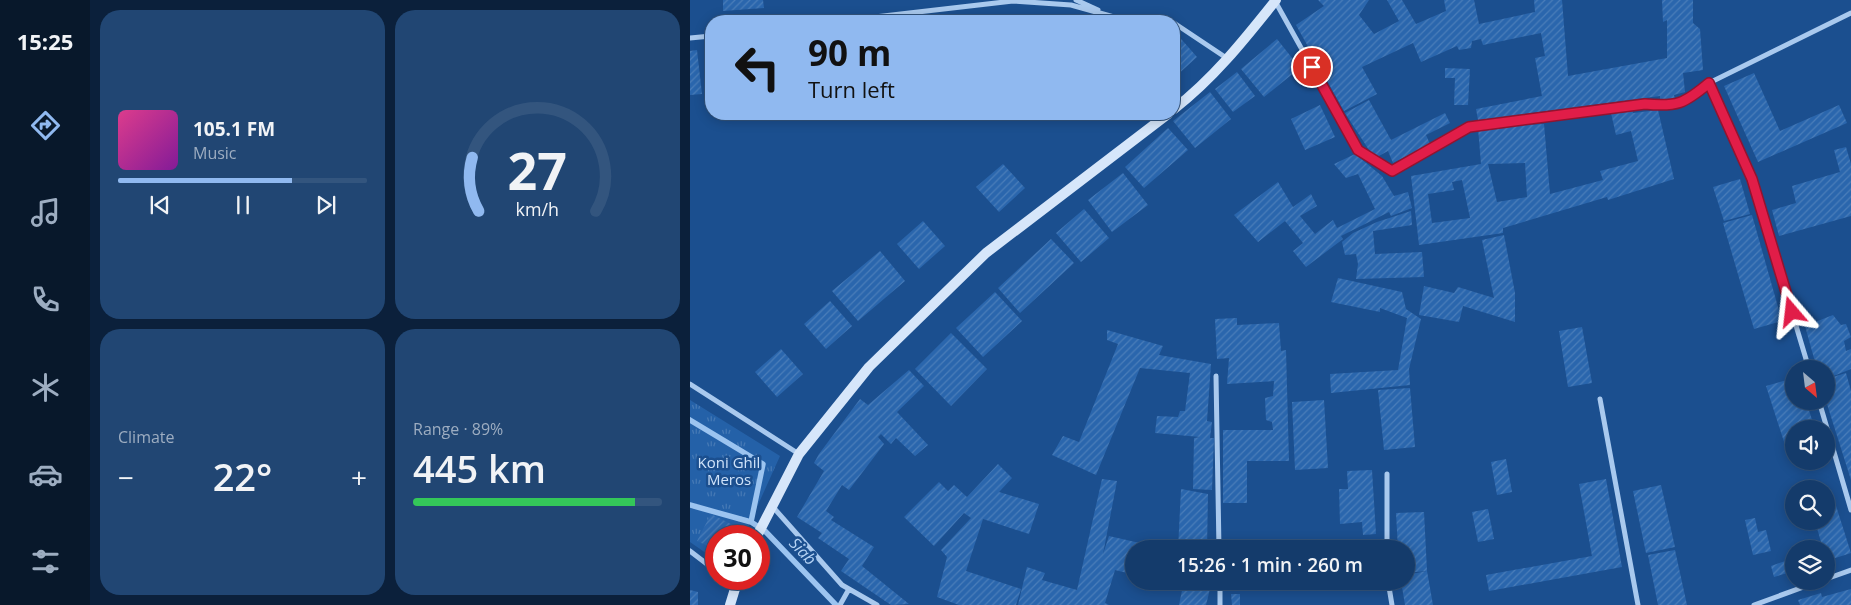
<!DOCTYPE html>
<meta charset="utf-8">
<style>
:root{--surface:#143b6b;--page:#214673;--text:#f1f3f6;--muted:#9dadc1;--line:#33557e;--accent:#90b9f0}
body{margin:0;font-family:"Open Sans",sans-serif;background:var(--page);color:var(--text);height:100vh;display:flex;flex-direction:column;font-size:19px;white-space:nowrap}
*{box-sizing:border-box;margin:0}
p{font-size:16px;color:var(--muted)}
.icon{flex:none;width:28px;height:28px;fill:none;stroke:currentColor;stroke-width:2;stroke-linecap:round;stroke-linejoin:round}
.map{position:relative;flex:1;overflow:hidden}
.drawer{display:flex;flex-direction:column;gap:10px;padding:10px;background:#0b203b;width:600px}
.drawer>*{flex:none}
.top-card{position:absolute;left:15px;top:15px;width:475px;height:105px;border-radius:20px;box-shadow:0 2px 12px #0003,0 0 0 1px var(--line);background:#90b9f0;color:#111;overflow:hidden}
.needle{width:32px;rotate:152deg}
.buttons{position:absolute;left:1095px;top:360px;display:grid;gap:10px}
.buttons a{display:grid;place-items:center;width:50px;height:50px;border-radius:50%;background:var(--surface);box-shadow:0 2px 12px #0003,0 0 0 1px var(--line);font-size:25px}
.speed{position:absolute;left:15px;top:525px;display:flex;gap:10px;font-size:25px;font-weight:700;text-align:center}
.speed>*{display:grid;place-content:center;width:65px;height:65px;border-radius:50%;background:var(--surface);box-shadow:0 2px 12px #0003,0 0 0 1px var(--line);line-height:1}
.speed .limit{border:8px solid #d22;background:#fff;color:#111}
.pin{position:absolute;display:grid;place-items:center;width:42px;height:42px;color:#fff;margin:-21px;border:2px solid #fff;border-radius:50%;box-shadow:0 1px 5px #0007}
.me{position:absolute;width:55px;margin:-28px;rotate:343deg;stroke-linejoin:round;filter:drop-shadow(0 0 4px #0008)}
.turn{display:flex;align-items:center;gap:18px;height:105px;padding:0 20px;font-size:22px}
.turn .icon{width:65px;height:65px;stroke-width:2.5}
.turn b{display:block;font-size:35px;line-height:42px}
.big{font-size:38px;font-weight:600;line-height:1.1}
.drawer .widget{flex:1;display:flex;flex-direction:column;justify-content:center;gap:8px;min-width:0;padding:0 18px;border-radius:20px;background:var(--page)}
.drawer .dial{align-items:center;gap:0}
.dial svg{height:130px;overflow:visible;fill:none;stroke:var(--line);stroke-width:7;stroke-linecap:round;text-anchor:middle}
.dial text{fill:var(--text);stroke:none}
.song{display:flex;align-items:center;gap:15px}
.cover{width:60px;height:60px;border-radius:8px;background:linear-gradient(135deg,hsl(330 70% 55%),hsl(290 70% 35%))}
.played{height:5px;border-radius:2px;background:linear-gradient(90deg,var(--accent) 70%,var(--line) 70%)}
.keys{display:flex;justify-content:space-around;direction:ltr}
.heat{display:flex;justify-content:space-between;align-items:center;font-size:28px;direction:ltr}
.charge{height:8px;border-radius:4px;background:linear-gradient(90deg,#34c759 89%,var(--line) 0)}
.drawer .tiles{flex:1;display:grid;gap:10px;grid-template-columns:repeat(2,1fr)}
.trip{position:absolute;left:435px;top:540px;width:290px;height:50px;border-radius:25px;background:var(--surface);box-shadow:0 2px 12px #0003,0 0 0 1px var(--line);font-weight:600;line-height:50px;text-align:center}
main{display:flex;flex:1;min-height:0}
.dock{display:flex;flex-direction:column;width:90px;justify-content:space-around;align-items:center;background:#08182b;color:var(--muted)}
.dock .icon{width:35px;height:35px}
.dock .on{color:var(--accent)}
.dock b{font-size:22px;color:var(--text)}
.map>svg:first-child{display:block}
.park{fill:url(#park-tufts)}
.lines{fill:none;stroke-linecap:round;stroke-linejoin:round}
.stream{stroke:#9cc4f0;stroke-width:5.5}
.building{fill:url(#building-hatch);fill-rule:evenodd}
.street{stroke:#a9c9ee;stroke-width:5}
.secondary{stroke:#d6e6fa;stroke-width:10}
.route-casing{stroke:#92132f;stroke-width:12}
.route{stroke:#e11d48;stroke-width:9}
.labels{text-anchor:middle;dominant-baseline:central;stroke-width:5;stroke-linejoin:round;paint-order:stroke}
.park-label{font-size:15px;fill:#cfe3fa;stroke:#1b4f8f}
.water-label{font-size:16px;font-style:italic;fill:#b5d3f5;stroke:#1b4f8f}
</style>
<main>
<nav class="dock">
<b>15:25</b>
<svg class="icon on" aria-label="directions" viewBox="0 0 24 24"><path d="M12 3l9 9-9 9-9-9zM9 14v-3h6M13 9l2 2-2 2"/></svg>
<svg class="icon" aria-label="music" viewBox="0 0 24 24"><path d="M9 18V5l10-2v13"/><circle cx="6" cy="18" r="3"/><circle cx="16" cy="16" r="3"/></svg>
<svg class="icon" aria-label="phone" viewBox="0 0 24 24"><path d="M5 4h4l2 5-3 2q2 4 5 5l2-3 5 2v4C11 20 4 13 5 4z"/></svg>
<svg class="icon" aria-label="climate" viewBox="0 0 24 24"><path d="M12 3v18M4 7l16 10M4 17L20 7"/></svg>
<svg class="icon" aria-label="car" viewBox="0 0 24 24"><path d="M5 17H2v-5l4-1 3-4h7l3 4 3 1v5h-3M9 17h6M6 11h13"/><circle cx="7" cy="17" r="2"/><circle cx="17" cy="17" r="2"/></svg>
<svg class="icon" aria-label="filters" viewBox="0 0 24 24"><path d="M4 7h16M4 17h16"/><circle cx="9" cy="7" r="2"/><circle cx="15" cy="17" r="2"/></svg>
</nav>
<section class="drawer">
<div class="tiles">
<div class="widget">
<div class="song"><i class="cover"></i><div><b>105.1 FM</b><p>Music</p></div></div>
<div class="played"></div>
<div class="keys"><svg class="icon" aria-label="previous" viewBox="0 0 24 24"><path d="M18 5L8 12l10 7zM5 5v14"/></svg><svg class="icon" aria-label="pause" viewBox="0 0 24 24"><path d="M8 5v14M16 5v14"/></svg><svg class="icon" aria-label="next" viewBox="0 0 24 24"><path d="M6 5l10 7-10 7zM19 5v14"/></svg></div>
</div>
<div class="widget dial"><svg viewBox="0 0 100 80">
<path d="M14 69A42 42 0 1 1 86 69"/>
<path d="M14 69A42 42 0 0 1 10 36" stroke="#90b9f0"/>
<text x="50" y="56" font-size="32" font-weight="700">27</text>
<text x="50" y="72" font-size="11">km/h</text>
</svg></div>
<div class="widget"><p>Climate</p>
<div class="heat"><a>−</a><b class="big">22°</b><a>+</a></div>
</div>
<div class="widget"><p>Range · 89%</p><b class="big">445 km</b><div class="charge"></div></div>
</div>
</section>
<div class="map">
<svg width="1161" height="605" viewBox="0 0 1161 605">
<defs>
<pattern id="park-tufts" width="24" height="20" patternUnits="userSpaceOnUse" patternTransform="scale(1.25)"><rect width="24" height="20" fill="#2461a8"/><path d="M3 7l-1-3M5 7V3M7 7l1-3M15 17l-1-3M17 17v-4M19 17l1-3" fill="none" stroke="#4579b5"/></pattern>
<pattern id="building-hatch" width="6" height="6" patternUnits="userSpaceOnUse" patternTransform="scale(1.25)"><rect width="6" height="6" fill="#2a66ad"/><path d="M-1 1l2-2M0 6l6-6M5 7l2-2" fill="none" stroke="#4a7db9"/></pattern>
</defs>
<rect width="100%" height="100%" fill="#1b4f8f"/>
<path class="park" d="M0 400 90 456 54 536H26V560L0 542Z"/>
<g class="lines">
<path class="stream" d="M0 420 73 464 61 522
M0 505 61 522 75 531 146 605"/>
</g>
<path class="building" d="M33 0H73L74 8 33 11Z
M628 0H679L669 15 684 34 709 21 697 0H712L726 24 756 11 754 0H784L789 24 845 12 844 0H872L878 76 977 58V20L973 22 972 0H1003V23L1010 29 1013 70 993 73 995 92 984 95 985 99 970 101V96L788 120 786 109 852 96 845 58 855 56 851 33 793 45 791 39 782 41 781 48 769 50 767 46 731 62 723 43 672 67 687 94 654 111 606 25 634 6Z
M378 17V21H318V20Z
M485 32 507 57 484 78V33Z
M587 39 610 68 574 97 551 69Z
M7 50 12 94 0 95V51Z
M755 68 780 69 778 105H764L765 78H755Z
M547 72 565 96 543 112 525 89Z
M1064 73 1090 131 1149 105 1157 123 1068 162 1034 86Z
M520 92 541 119 505 148 483 121Z
M679 100 701 140 755 113 760 123 736 135 740 144 703 163 698 151 687 157 679 150 655 113Z
M630 105 645 137 615 150 601 119Z
M942 109 943 113 968 110 984 179 918 200 917 197 813 228V233L729 245 721 176 791 164 788 128 854 124 860 194 913 180 910 171 948 161 941 131 926 135 921 113ZM835 163 837 197 807 202 798 164ZM772 180 780 218 742 223 738 194 764 190 762 182Z
M478 128 498 150 454 188 435 167Z
M1156 147 1161 164V216L1089 236 1082 210 1106 203 1102 186 1150 172 1144 150Z
M665 154 692 176 704 196 718 192 722 208 701 216 699 212 651 236 653 239 616 267 603 251 613 243 595 221 568 242 544 215 588 182 603 207 621 194 627 206 610 216 625 234 643 220 647 228 685 209 668 174 656 178 644 164Z
M313 164 335 188 309 212 286 187Z
M433 173 458 205 422 232 398 200Z
M1050 179 1060 214 1034 221 1023 187Z
M394 209 419 238 391 262 366 233Z
M721 211 722 225 683 231 685 254 732 252 734 277 666 279 668 264 666 254 655 255 652 242 663 233 687 222Z
M1062 215 1092 321 1064 329 1033 223Z
M233 221 255 246 229 269 207 244Z
M814 235 825 293V322L773 306 769 322 729 315 734 286 764 293 768 287 804 298 792 240Z
M361 239 384 263 330 313 308 288Z
M190 251 215 281 168 321 142 291Z
M648 278 712 292 716 309 731 319 719 369 720 385 641 393 640 374 708 370 717 318 690 308V312L641 302Z
M305 292 332 321 293 357 266 328Z
M140 301 162 326 136 349 114 324Z
M1143 315 1151 325 1156 324 1161 337 1154 341 1156 351 1161 349V369L1136 379V369H1127L1115 326Z
M547 318V325L589 323 591 351 596 350 599 461H557V503H533V430H583L582 422 576 420 575 398 583 396 584 381 537 384 539 358 527 359 525 319Z
M892 327 902 383 878 387 869 331Z
M417 330 473 346 469 355 521 364 517 421 522 422 520 438H524L522 490 503 489 504 438 510 437 465 433 467 416 488 417 490 411H495L500 373 450 368 406 475 362 455 373 436 389 442 428 344 417 340Z
M261 333 297 369 261 406 225 369Z
M91 349 113 374 87 397 65 372Z
M219 370 234 386 207 412 238 445 225 456 206 438 201 444 191 434 188 437 194 444 159 490 152 485 136 511 144 517 141 520 184 547 172 566 219 604 201 605 151 571 159 559 128 538 132 533 107 517 134 471 124 463 129 454 170 399 178 405Z
M1156 373 1161 391V480L1136 401V379Z
M1104 378V401H1116L1125 429H1104V445L1096 448 1076 386Z
M720 388 725 447 694 450 688 390Z
M634 400 638 468 605 470 602 402Z
M816 459 822 492 807 495 801 462Z
M308 464 322 478 309 492 349 504 339 534 293 519 276 571 331 589 326 605H269L247 597 257 557 251 550 281 518 274 513 244 546 214 517 249 482 258 491 264 485 277 497Z
M682 470 686 534 673 535 672 522 650 524 649 489H658L657 471Z
M412 479 427 481 413 554 419 536 476 549H444L441 574 425 570 415 603 419 605H328L337 567 355 573 352 580 387 590Z
M916 479 932 567 799 591 796 575 902 556 889 484Z
M971 485 985 547 956 553 943 491Z
M491 489 518 494 517 549H488Z
M1141 490 1161 553 1136 561V549H1133L1125 521H1136V491Z
M798 509 804 539 788 542 782 512Z
M734 512 737 571 743 605H715L711 581H716V575L737 571 716 573V549H708L706 513Z
M21 514 51 529 47 536H26V550L7 541Z
M1065 518 1068 532 1076 530 1081 551 1063 555 1055 520Z
M985 550 997 605H968L958 555Z
M1104 558V571L1084 577 1081 566Z
M494 581H522L516 605H489Z
M582 581H601V590H582Z
M1161 589V605H1110L1108 600 1131 593 1132 597Z
M0 590 8 592V605H0Z
M541 594H550V605H542Z"/>
<g class="lines">
<path class="street" d="M386 0 408 10
M585 1 668 150 702 171 779 127 955 104C987 107 994 104 1019 83
M150 21 323 1 381 5 424 17 476 18 481 21
M484 23 538 59
M0 38 21 36
M1119 369 1062 179 1019 83 1161 13
M526 376 529 549
M0 384 109 454
M910 399 948 605
M1129 401 1161 510
M697 474V549
M83 507 152 585 187 605
M0 551 26 571
M1136 579 1161 570
M530 581V605
M698 581 702 605
M150 605 159 589
M1064 605 1130 581"/>
<path class="secondary" d="M484 109C524 78 554 40 586 0
M67 536 109 454 179 367 296 253 478 114
M40 605 48 579"/>
</g>
<g class="lines">
<g class="route-casing">
<path id="route" d="M622 67 668 150 702 171 779 127 955 104C987 107 994 104 1019 83L1062 179 1102 312"/>
</g>
<use href="#route" class="route"/>
</g>
<g class="labels">
<g class="park-label">
<text x="39" y="462">Koni Ghil<tspan x="39" dy="17">Meros</tspan></text>
</g>
<g class="water-label">
<text transform="translate(113 551) rotate(46)">Siab</text>
</g>
</g>
</svg>
<div class="buttons">
<a><svg class="needle" viewBox="-14 -14 28 28"><path d="M0-13l5 13h-10z" fill="#e53935"/><path d="M0 13l5-13h-10z" fill="#9dadc1"/></svg></a>
<a><svg class="icon" aria-label="sound" viewBox="0 0 24 24"><path d="M4 9h4l5-4v14l-5-4H4zM17 9q2 3 0 6"/></svg></a>
<a><svg class="icon" aria-label="search" viewBox="0 0 24 24"><circle cx="10" cy="10" r="6"/><path d="M15 15l6 6"/></svg></a>
<a><svg class="icon" aria-label="layers" viewBox="0 0 24 24"><path d="M12 4l9 5-9 5-9-5zM3 14l9 5 9-5"/></svg></a>
</div>
<div class="speed"><div class="limit">30</div></div>
<div class="pin" style="left:622px;top:67px;background:#d93025"><svg class="icon" aria-label="arrive" viewBox="0 0 24 24"><path d="M6 21V4h12l-3 4 3 4H6"/></svg></div>
<svg class="me" style="left:1102px;top:312px" viewBox="-20 -20 40 40"><path d="M0-17L14 15 0 8-14 15z" fill="#e11d48" stroke="#fff" stroke-width="4"/></svg>
<div class="trip">15:26 · 1 min · 260 m</div>
<div class="top-card">
<div class="turn"><svg class="icon" aria-label="left" viewBox="0 0 24 24"><path d="M17 20v-9H6M10 6l-5 5 5 5"/></svg><div><b>90 m</b>Turn left</div></div>
</div>
</div>
</main>
